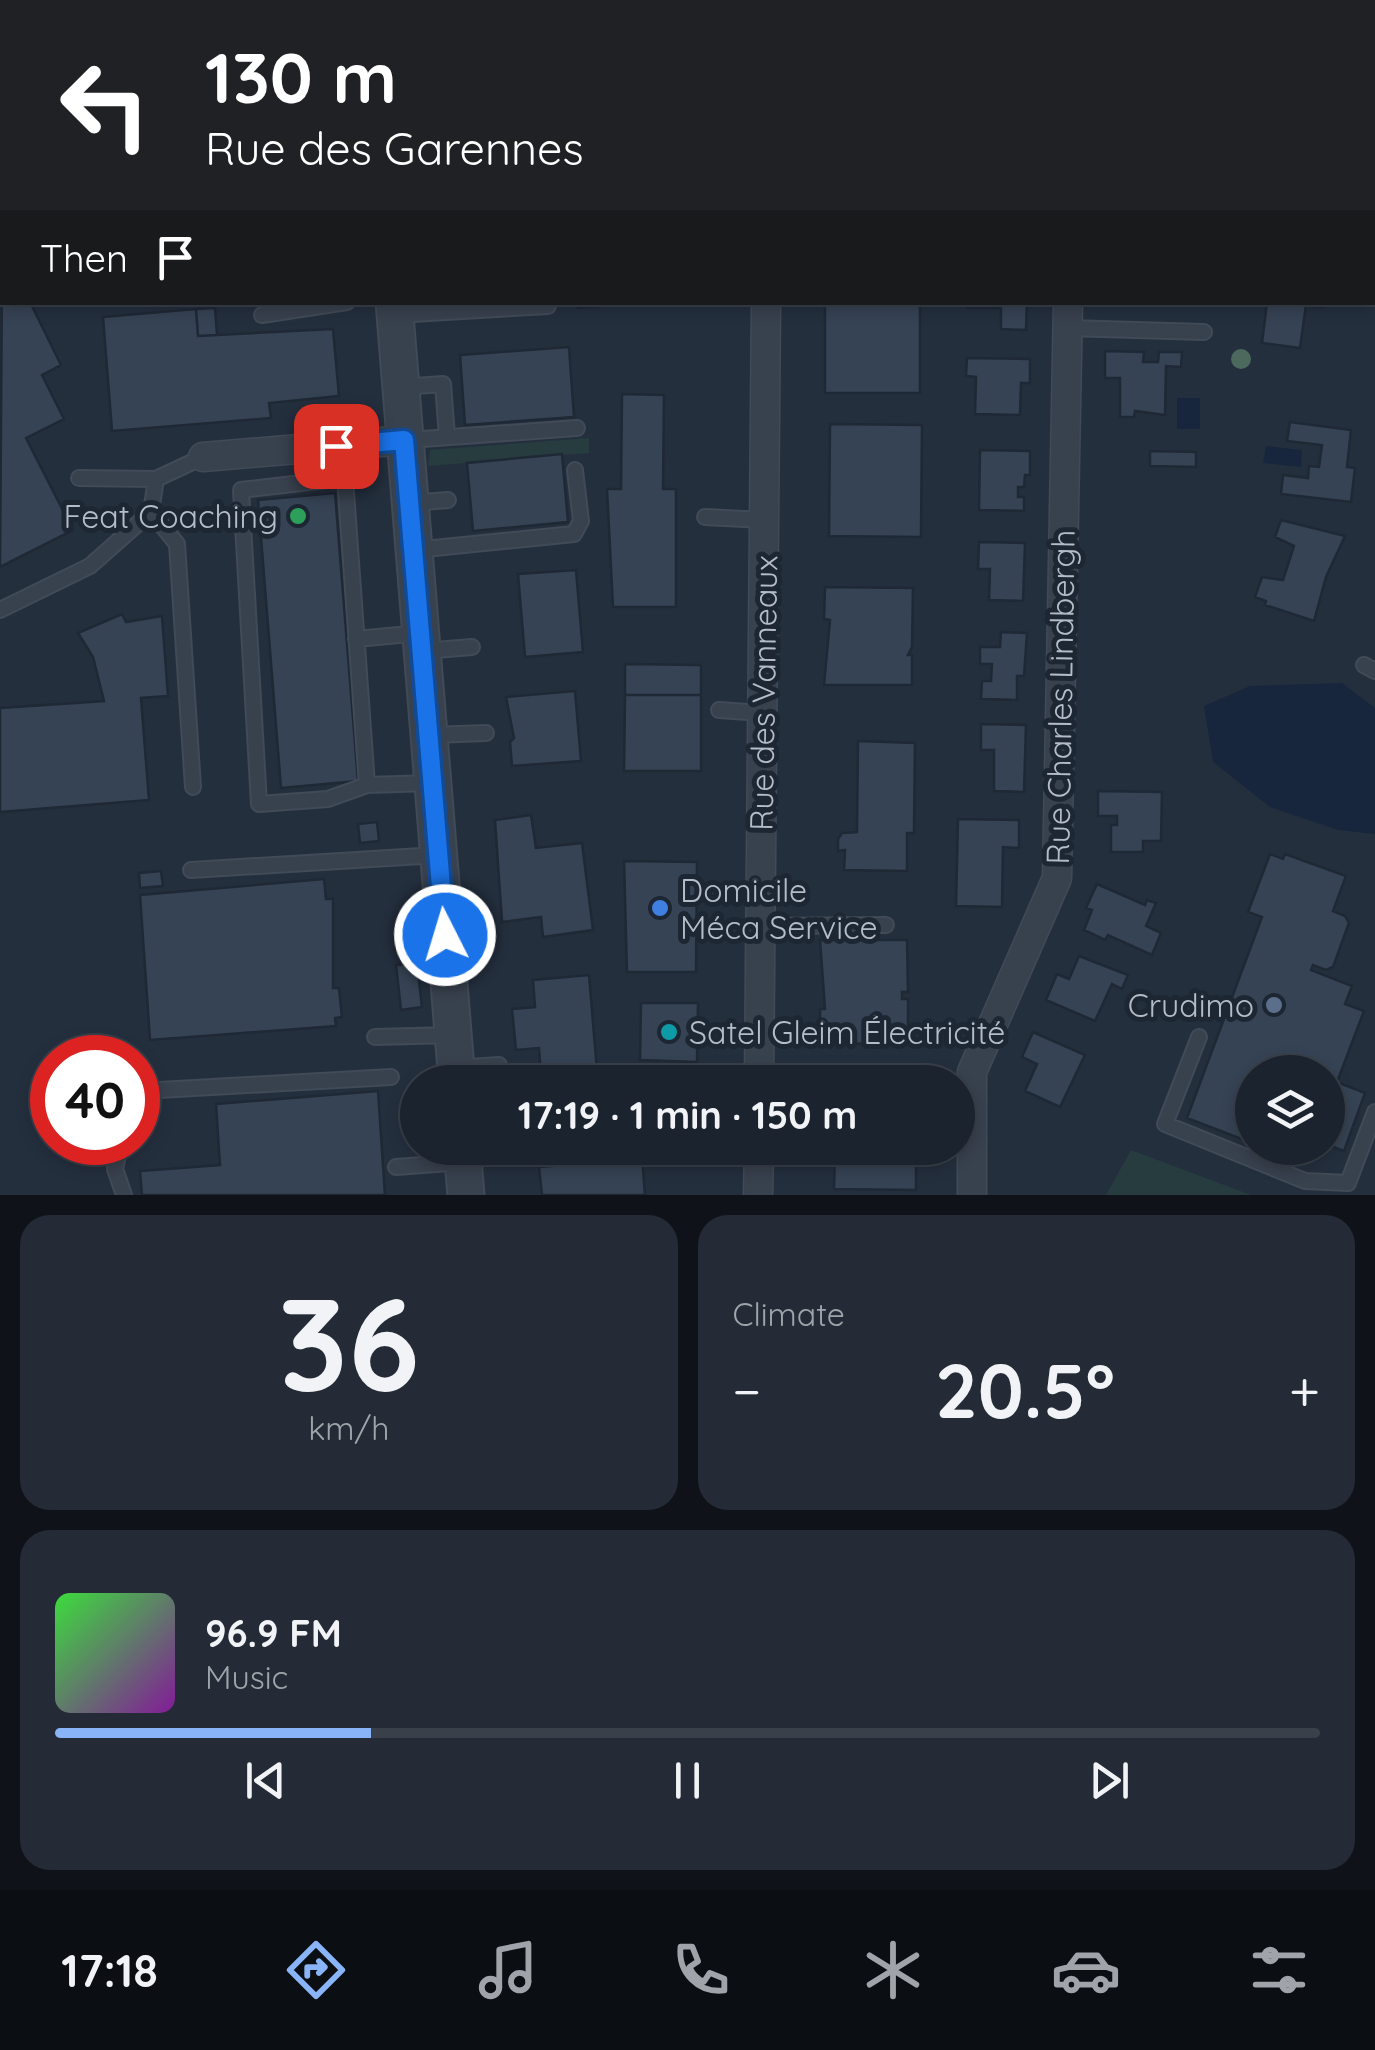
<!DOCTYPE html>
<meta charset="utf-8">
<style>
:root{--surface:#1b232e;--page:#242b36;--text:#f1f3f6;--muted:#a0a4aa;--line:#39404a;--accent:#8ab4f8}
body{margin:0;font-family:Quicksand,sans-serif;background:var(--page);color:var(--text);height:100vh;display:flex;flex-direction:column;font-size:38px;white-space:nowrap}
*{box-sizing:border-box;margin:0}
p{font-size:32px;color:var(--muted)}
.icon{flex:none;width:55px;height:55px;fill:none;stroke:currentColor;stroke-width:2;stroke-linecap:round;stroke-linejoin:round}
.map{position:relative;height:1195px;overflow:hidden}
.sheet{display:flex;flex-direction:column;gap:20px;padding:20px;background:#0f1319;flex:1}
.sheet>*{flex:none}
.banner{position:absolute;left:0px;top:0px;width:1375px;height:305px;box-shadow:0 5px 15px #0003,0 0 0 2px var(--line);background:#202124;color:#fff;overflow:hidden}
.fabs{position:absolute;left:1235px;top:1055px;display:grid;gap:20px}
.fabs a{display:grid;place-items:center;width:110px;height:110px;border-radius:50%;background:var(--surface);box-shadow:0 5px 15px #0003,0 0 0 2px var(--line);font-size:50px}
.speed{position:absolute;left:30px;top:1035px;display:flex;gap:20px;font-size:50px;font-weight:700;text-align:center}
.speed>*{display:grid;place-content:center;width:130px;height:130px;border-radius:50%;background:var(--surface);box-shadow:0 5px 15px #0003,0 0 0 2px var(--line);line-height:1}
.speed .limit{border:15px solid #d22;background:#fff;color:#111}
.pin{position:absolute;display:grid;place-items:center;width:85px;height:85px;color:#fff;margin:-42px;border-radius:20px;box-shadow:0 5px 15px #0006}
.me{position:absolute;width:110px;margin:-55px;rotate:355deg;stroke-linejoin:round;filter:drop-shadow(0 0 8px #0008)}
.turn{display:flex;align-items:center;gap:35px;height:210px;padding:0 40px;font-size:45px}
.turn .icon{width:130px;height:130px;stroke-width:2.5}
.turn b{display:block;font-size:70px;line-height:85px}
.then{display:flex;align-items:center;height:95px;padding:0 40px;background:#0003;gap:20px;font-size:38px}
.big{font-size:75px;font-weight:700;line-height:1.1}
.sheet .widget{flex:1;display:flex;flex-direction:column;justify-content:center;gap:15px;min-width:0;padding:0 35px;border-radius:30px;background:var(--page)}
.sheet .dial{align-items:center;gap:0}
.dial b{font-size:130px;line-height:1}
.song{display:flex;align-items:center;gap:30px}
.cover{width:120px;height:120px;border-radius:15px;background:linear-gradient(135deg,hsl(120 70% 55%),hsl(290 70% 35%))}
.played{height:10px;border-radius:5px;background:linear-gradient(90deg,var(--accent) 25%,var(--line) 25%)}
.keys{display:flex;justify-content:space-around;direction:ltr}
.heat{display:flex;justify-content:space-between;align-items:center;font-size:55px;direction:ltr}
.sheet .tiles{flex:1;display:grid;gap:20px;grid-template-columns:1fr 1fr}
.widget:last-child{grid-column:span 2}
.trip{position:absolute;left:400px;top:1065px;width:575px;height:100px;border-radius:50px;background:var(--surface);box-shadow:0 5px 15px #0003,0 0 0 2px var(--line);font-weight:700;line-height:100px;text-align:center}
.tabs{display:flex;height:160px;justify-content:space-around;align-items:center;background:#0b0e12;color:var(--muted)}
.tabs .icon{width:70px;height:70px}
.tabs .current{color:var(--accent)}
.tabs b{font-size:45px;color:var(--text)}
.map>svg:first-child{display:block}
.green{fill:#263c3f}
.water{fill:#17263c}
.building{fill:#364354;stroke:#1f2835;stroke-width:2.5}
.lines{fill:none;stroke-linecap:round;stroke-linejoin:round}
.service-casing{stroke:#414a57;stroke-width:18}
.minor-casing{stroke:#414a57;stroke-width:31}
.tertiary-casing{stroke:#414a57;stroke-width:39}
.service{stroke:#38414e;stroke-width:14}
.minor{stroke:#38414e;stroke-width:28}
.tertiary{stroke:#38414e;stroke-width:35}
.tree{fill:#4b6a5d}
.route-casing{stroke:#114b97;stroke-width:25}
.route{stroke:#1a73e8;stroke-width:18}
.leisure-dot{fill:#2e9e5b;stroke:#1d2633;stroke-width:4}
.shop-dot{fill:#3f7fe0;stroke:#1d2633;stroke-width:4}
.service-dot{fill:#5c6f8a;stroke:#1d2633;stroke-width:4}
.culture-dot{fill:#0f9aa8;stroke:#1d2633;stroke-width:4}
.labels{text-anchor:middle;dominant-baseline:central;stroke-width:10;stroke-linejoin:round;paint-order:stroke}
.poi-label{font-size:32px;fill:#b4bcc9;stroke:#1d2633;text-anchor:end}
.street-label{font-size:32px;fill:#b4bcc9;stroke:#1d2633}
</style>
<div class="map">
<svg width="1375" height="1195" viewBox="0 0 1375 1195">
<rect width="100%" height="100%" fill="#242f3e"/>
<path class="green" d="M589 438V453L428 466 430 450Z
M1131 1150 1251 1195H1106Z"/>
<path class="water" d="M1177 398H1200V429H1177Z
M1266 446 1302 450 1301 467 1263 463Z
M1342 683 1375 708V834L1338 830 1270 807 1213 762 1204 706 1250 686Z"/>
<path class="building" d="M67 0H215V2H44Z
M439 0H566L567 2H440Z
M620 0H696V2H620Z
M830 0H906V2H830Z
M2 278V302H30L61 365 42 375 64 419 26 438 73 530 0 567Z
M578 302H645L578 308Z
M968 302H1027L1026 330 1001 329V308H968Z
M1267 302H1323V307L1306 305 1300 348 1262 343Z
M825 303H920V393H825Z
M215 308 217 335 198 336 196 309Z
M196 309 198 336 333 329 339 396 269 403 271 418 112 431 103 317Z
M569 347 574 417 465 425 460 355Z
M1105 351 1144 352 1143 362H1158L1159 352H1182L1181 367 1166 366 1165 415 1135 411 1134 417H1120V378H1105Z
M967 358 1030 359V383H1021L1020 415 975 414 976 377 966 376Z
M622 394 664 395 663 489H676V607H613L607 489H621Z
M1290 422 1351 430 1347 467 1355 468 1351 502 1281 494 1283 475 1308 478 1309 466 1319 467 1322 445 1287 441Z
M830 424 922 425 921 537 829 536Z
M980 450 1030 451V475H1025L1024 487H1018V497H1024V511L979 510Z
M1150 451 1196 452V467L1150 466Z
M562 454 568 522 473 531 467 463Z
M335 493 358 781 281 788 258 500Z
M1281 520 1345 536 1326 577 1314 621 1265 605 1266 601 1255 597 1262 577 1283 580 1294 546 1275 537Z
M979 542 1025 543 1023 601 989 600 990 569H978Z
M576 570 583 652 525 657 518 574Z
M825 587 913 588 912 647 908 655H912V685H824L830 620 824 619Z
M122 614 126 622 162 616 168 696 141 698 149 800 0 812V708L104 701 93 657 78 633Z
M1001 632 1027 633 1024 676H1017V700L981 699 982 681H991L992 664H980V647H1000Z
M625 664 701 665V695H625Z
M575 691 581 761 512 766 510 742 514 738 506 697Z
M625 695H701V771H624Z
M981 724 1026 725 1024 792 994 791V750H981Z
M858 741 915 743 914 833H907V871L844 870 845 850 838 851V839L842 833 857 832Z
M1098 791 1162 792 1161 841H1143V852H1111V825H1117V816H1098Z
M531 815 536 848 582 843 593 930 543 937 541 917 502 922 495 820Z
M958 819 1019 820V848L1003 847 1002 907 956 906Z
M377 822 379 841 360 843 358 824Z
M1270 854 1283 859 1285 854 1346 876 1333 911 1345 916 1349 923 1333 967 1326 970 1313 965 1311 970 1352 986 1345 1004 1364 1011 1337 1082 1365 1093 1344 1151 1328 1145V1072H1252V1143L1187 1118 1262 917 1248 912Z
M624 861 697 862 696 972H627Z
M161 871 163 886 140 888 139 873Z
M324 879 326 899H333V988H339L342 1017 335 1018 336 1026 150 1040 140 895Z
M1097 884 1145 905 1147 900 1156 903 1146 926 1161 933 1152 955 1108 935 1105 940 1084 930 1092 910 1086 908Z
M820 940H907L908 992H902V999H908V1043L820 1044V1009H825Z
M1079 956 1128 975 1122 989 1112 984 1095 1021 1046 1000 1057 974 1069 979Z
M417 963 422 1007 401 1010 396 965Z
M589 975 597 1070 541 1075 539 1048 516 1050 512 1009 535 1007 533 980Z
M641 1003H698L697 1062 640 1060Z
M1033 1032 1085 1055 1060 1107 1025 1091 1037 1064 1022 1057Z
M836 1076 917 1078V1082H836Z
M378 1091 385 1195H142L140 1171 220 1165 216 1104Z
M835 1148H916V1190L834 1189Z
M642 1156 645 1195H542L539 1167 563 1165 562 1159Z"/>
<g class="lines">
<g class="service-casing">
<path id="service" d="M715 2V0
M262 315 347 302
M395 315 548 306
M1068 328 1204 332
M401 387 443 384 447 437
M408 440 577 428
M79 478 156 479
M410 503 448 500
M151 512 177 544 193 787
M705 517 764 520
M414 550 574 534 581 521 575 470
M0 610 90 566 151 512 156 479 203 457
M356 639 420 633
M423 651 472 647
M1364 665 1375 671
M719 710 762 713
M431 735 486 733
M367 785 328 799 259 804 241 490 345 478 367 785 432 783
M191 870 438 855
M761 926 886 925
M375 1037 453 1035
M1199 1037 1165 1124 1305 1181 1348 1183 1375 1112
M456 1068 499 1065
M138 1107 159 1090 391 1077
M121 1142 115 1169 124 1195
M464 1156 608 1148
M396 1167 463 1162"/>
</g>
<g class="minor-casing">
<path id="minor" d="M1074 0V2
M769 2V0
M0 133H2
M1372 133 1375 134
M203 457 405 440
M759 1082 766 302
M758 1195 759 1148
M972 1195V1072L1057 878 1068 302"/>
</g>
<g class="tertiary-casing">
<path id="tertiary" d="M353 0 354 2
M394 302 457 1082
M462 1148 466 1195"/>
</g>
<use href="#service" class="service"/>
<use href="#minor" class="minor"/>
<use href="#tertiary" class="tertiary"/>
</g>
<circle class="tree" cx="1241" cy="359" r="10"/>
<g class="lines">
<g class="route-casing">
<path id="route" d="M336 446 404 440 445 935"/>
</g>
<use href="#route" class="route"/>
</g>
<circle class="leisure-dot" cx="298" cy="516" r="10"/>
<circle class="shop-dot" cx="660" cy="908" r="10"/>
<circle class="service-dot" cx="1274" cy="1005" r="10"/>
<circle class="culture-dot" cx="669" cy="1032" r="10"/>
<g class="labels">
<g class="poi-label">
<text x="278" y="516">Feat Coaching</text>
<text x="680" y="890" text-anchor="start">Domicile<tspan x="680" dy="37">Méca Service</tspan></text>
<text x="1254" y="1005">Crudimo</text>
<text x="689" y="1032" text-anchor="start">Satel Gleim Électricité</text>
</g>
<g class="street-label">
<text transform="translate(763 693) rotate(-89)">Rue des Vanneaux</text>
<text transform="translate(1060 697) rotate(-89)">Rue Charles Lindbergh</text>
</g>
</g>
</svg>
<div class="fabs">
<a><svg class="icon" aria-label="layers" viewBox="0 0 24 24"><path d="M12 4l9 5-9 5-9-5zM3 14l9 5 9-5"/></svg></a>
</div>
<div class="speed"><div class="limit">40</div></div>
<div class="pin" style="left:336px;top:446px;background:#d93025"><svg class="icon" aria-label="arrive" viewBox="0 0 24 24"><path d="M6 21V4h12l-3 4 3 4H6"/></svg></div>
<svg class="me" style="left:445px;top:935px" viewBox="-20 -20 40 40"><circle r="17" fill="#1a73e8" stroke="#fff" stroke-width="3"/><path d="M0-11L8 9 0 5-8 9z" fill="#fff"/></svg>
<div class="trip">17:19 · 1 min · 150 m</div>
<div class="banner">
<div class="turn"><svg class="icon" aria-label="left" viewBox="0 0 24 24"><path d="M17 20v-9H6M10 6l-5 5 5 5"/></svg><div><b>130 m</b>Rue des Garennes</div></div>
<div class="then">Then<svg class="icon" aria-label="arrive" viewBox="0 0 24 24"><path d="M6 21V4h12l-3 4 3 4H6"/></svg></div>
</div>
</div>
<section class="sheet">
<div class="tiles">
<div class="widget dial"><b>36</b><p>km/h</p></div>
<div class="widget"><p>Climate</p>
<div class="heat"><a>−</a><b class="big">20.5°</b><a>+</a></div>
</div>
<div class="widget">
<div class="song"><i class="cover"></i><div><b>96.9 FM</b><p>Music</p></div></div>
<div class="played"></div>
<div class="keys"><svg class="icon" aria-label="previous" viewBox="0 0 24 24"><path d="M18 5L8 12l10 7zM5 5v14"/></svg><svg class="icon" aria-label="pause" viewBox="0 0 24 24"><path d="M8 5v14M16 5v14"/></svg><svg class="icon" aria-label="next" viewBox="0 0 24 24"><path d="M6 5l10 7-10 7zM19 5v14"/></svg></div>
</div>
</div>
</section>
<nav class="tabs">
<b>17:18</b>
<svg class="icon current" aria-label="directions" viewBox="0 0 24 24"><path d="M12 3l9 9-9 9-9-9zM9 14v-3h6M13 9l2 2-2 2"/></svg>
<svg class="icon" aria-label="music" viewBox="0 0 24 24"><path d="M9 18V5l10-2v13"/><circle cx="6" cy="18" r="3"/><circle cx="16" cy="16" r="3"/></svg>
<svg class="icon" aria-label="phone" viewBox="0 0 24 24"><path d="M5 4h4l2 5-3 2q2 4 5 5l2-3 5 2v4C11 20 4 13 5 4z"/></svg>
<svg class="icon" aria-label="climate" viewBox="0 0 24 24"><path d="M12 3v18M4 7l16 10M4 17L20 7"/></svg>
<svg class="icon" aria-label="car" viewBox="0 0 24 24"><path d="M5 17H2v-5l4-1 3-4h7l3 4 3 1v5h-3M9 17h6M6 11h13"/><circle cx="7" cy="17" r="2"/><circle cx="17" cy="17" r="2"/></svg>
<svg class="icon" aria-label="filters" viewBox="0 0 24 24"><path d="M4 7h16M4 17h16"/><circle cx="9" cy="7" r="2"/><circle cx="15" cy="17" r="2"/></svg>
</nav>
